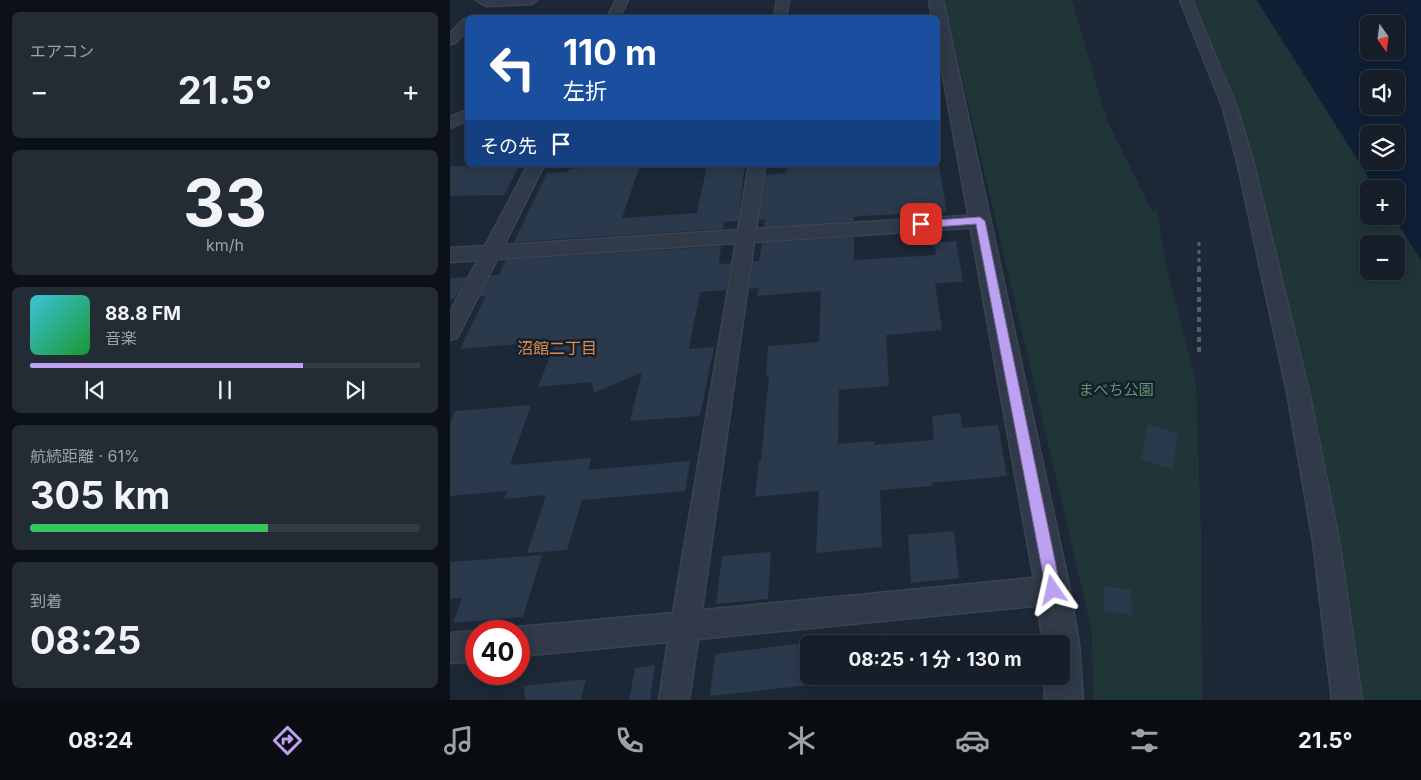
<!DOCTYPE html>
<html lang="ja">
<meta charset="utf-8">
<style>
:root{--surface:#161e29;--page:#232b35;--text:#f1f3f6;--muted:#9ea2a8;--line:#353c46;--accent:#bca0f2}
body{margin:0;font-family:Inter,"Noto Sans JP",sans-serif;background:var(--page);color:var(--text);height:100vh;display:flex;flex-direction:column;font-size:19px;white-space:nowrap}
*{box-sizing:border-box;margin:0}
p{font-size:16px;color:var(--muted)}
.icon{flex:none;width:28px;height:28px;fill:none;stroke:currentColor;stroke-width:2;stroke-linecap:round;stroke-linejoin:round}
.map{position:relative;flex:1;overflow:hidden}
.panel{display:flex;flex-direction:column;gap:12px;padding:12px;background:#0c1017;width:450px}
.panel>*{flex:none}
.hud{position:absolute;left:15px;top:15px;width:475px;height:152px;border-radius:8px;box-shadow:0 2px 12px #0003,0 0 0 1px var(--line);background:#1a4fa0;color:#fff;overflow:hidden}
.needle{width:32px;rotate:166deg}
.buttons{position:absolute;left:910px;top:15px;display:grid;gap:10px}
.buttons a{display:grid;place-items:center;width:45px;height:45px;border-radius:8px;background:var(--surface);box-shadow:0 2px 12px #0003,0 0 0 1px var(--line);font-size:25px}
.speed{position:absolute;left:15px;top:620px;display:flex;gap:10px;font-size:25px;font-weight:700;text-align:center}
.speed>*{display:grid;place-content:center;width:65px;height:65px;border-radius:50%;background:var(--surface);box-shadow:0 2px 12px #0003,0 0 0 1px var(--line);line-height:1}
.speed .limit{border:8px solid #d22;background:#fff;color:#111}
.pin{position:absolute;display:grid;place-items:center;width:42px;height:42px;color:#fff;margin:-21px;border-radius:10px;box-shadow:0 2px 8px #0006}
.me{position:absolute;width:55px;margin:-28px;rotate:349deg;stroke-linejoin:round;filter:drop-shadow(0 0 4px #0008)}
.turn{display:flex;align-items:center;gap:18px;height:105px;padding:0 15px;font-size:22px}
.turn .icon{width:65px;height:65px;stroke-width:2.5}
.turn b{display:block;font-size:35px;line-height:42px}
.then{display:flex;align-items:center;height:48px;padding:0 15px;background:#0003;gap:10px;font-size:19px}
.big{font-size:38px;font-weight:700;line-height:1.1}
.panel .tile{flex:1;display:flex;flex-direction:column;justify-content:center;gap:8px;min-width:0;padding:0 18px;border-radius:8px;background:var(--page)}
.panel .dial{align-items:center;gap:0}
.dial b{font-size:65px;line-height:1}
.song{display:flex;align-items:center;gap:15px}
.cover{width:60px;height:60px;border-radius:8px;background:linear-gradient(135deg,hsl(190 70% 55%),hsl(130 70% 35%))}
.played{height:5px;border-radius:2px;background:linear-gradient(90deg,var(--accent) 70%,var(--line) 70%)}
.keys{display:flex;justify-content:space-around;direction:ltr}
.heat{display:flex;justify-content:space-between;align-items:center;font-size:28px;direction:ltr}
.charge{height:8px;border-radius:4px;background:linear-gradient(90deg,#34c759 61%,var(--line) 0)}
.trip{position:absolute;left:350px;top:635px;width:270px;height:50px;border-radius:8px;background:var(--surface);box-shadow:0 2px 12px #0003,0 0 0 1px var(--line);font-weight:700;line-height:50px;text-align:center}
.menu{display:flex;height:80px;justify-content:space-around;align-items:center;background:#090c10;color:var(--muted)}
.menu .icon{width:35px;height:35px}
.menu .current{color:var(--accent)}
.menu b{font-size:22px;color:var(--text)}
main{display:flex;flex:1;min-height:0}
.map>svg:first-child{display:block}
.green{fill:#1f3538;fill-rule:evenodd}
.water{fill:#101f35;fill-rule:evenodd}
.building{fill:#2b394c}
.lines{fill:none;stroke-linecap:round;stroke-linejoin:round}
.minor-casing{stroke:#3a4351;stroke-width:3}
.tertiary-casing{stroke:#3a4351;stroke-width:3}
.minor{fill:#303a48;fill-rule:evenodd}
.tertiary{fill:#303a48;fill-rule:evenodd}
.rail-far1{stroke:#525e6f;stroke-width:3;stroke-dasharray:4 4;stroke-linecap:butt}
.rail{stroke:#525e6f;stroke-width:4;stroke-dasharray:5 5;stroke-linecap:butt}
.route{fill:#bca0f2;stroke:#7a689d}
.labels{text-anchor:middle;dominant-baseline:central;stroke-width:5;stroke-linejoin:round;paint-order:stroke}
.park-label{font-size:15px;fill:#60976d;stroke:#161f2c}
.neighbourhood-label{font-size:16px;fill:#dd8c4d;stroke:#161f2c}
</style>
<main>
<section class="panel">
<div class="tile"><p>エアコン</p>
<div class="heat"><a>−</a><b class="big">21.5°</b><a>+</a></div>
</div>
<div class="tile dial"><b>33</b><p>km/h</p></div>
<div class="tile">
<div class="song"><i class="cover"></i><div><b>88.8 FM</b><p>音楽</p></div></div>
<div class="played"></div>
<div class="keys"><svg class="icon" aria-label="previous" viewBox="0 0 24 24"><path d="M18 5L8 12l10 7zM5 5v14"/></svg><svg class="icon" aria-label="pause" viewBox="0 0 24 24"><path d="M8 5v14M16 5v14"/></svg><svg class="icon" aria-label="next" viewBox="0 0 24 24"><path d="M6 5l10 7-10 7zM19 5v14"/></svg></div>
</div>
<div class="tile"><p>航続距離 · 61%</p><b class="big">305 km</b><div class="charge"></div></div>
<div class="tile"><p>到着</p><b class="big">08:25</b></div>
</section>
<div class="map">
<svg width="971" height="700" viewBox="0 0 971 700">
<rect width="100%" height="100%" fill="#1d2837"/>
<path class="green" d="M494 0H622L657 120 702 211H707L715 260 746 382 751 532 752 700H643L642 631Z
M741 0H807L926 189H919V216H943L971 260V700H913L889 545 860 395 802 162 787 108 769 60ZM919 244H946V271H919Z"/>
<path class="water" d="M807 0H971V260L943 216H946V189H926ZM919 24H946V51H919ZM919 79H946V106H919ZM919 134H946V161H919Z"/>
<path class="building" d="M70 165 54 195 0 196V166Z
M164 165H190L172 218 247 213 257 165H295L288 221 274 222 273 229 64 242 97 173 118 172 119 169Z
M390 165H489L497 212 412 216 404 217V221L314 227 315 219 309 220 315 175 336 173 337 168Z
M404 237V260L486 255 484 243 506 241 513 282 485 283 492 330 436 335 439 386 389 390 388 444 424 441V445L484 440 482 416 510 413 512 428 548 425 557 476 482 483 483 486 430 490 432 547 366 553 369 491 305 497 309 461H311L319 375 316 376 318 346 369 342 371 291 307 296 308 288 299 289 303 261H309L312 243Z
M271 246 269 264 281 263 276 290 250 292 239 349 264 347 250 416 180 421 192 372 144 393 141 382 88 387 106 341 10 349 36 296H30L41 275H49L56 260Z
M17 277 5 298 0 299V278Z
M81 405 60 465 141 458 138 470 240 461 235 491 132 500 117 550 77 553 96 495 54 499 57 491 0 496V423L5 411Z
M698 424 728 434 723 470 691 459Z
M504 531 509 578 461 583 458 535Z
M321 552 318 599 266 604 272 556Z
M92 555 73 617 3 623 12 598 0 599V562Z
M654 586 681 590 682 615 654 611Z
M433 633V644H359V676L435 677 260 696 265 654Z
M205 665 200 700H179L185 668Z
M136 679 131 700H75L74 686Z"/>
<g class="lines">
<g class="minor-casing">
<path id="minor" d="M26 0H87L81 4 36 6Z
M166 0H178L169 18H157Z
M327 0H339L336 18H324Z
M730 0H742L787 108 803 161 859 392 889 541 912 700H882L863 541 837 392 787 161 773 108Z
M18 18V30L5 43 0 44V33L14 19Z
M18 110V120L0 128V117Z
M78 165H94L54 245 288 230 299 165H315L306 229 530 215 536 217 539 221 536 225 530 227 304 242 252 610 603 576 613 580 617 590 613 600 603 604 248 639 239 700H209L218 642 69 656V631H60L69 627 223 613 286 243 47 259 7 338 0 340V312L28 260 0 262V248L35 246Z
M26 631V661L0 663V633Z"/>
</g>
<g class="tertiary-casing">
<path id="tertiary" d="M479 0H493L620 590 629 644 633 700H595L594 676H611V644H593L586 590 488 48V18H482Z"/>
</g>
<use href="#minor" class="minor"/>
<use href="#tertiary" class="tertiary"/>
<path class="rail-far1" d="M749 242V269"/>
<path class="rail" d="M749 267V353"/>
</g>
<path class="route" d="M530 217 535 221 611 590 608 595 603 598 598 595 596 590 526 224 471 228 467 224 471 221Z"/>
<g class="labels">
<g class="park-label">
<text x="666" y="389">まべち公園</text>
</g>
<g class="neighbourhood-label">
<text x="107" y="348">沼館二丁目</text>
</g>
</g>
</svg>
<div class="buttons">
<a><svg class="needle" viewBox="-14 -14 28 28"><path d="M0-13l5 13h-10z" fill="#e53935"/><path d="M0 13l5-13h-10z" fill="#9ea2a8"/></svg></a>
<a><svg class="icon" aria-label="sound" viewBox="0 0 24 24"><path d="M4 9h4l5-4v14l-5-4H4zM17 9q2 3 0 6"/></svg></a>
<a><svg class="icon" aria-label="layers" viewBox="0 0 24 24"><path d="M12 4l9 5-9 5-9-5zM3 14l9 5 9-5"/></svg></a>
<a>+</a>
<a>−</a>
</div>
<div class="speed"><div class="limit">40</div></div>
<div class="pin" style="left:471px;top:224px;background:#d93025"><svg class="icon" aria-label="arrive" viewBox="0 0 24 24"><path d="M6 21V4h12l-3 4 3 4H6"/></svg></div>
<svg class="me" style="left:603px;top:590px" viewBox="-20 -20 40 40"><path d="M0-17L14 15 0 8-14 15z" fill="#bca0f2" stroke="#fff" stroke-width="4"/></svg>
<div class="trip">08:25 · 1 分 · 130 m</div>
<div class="hud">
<div class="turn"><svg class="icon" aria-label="left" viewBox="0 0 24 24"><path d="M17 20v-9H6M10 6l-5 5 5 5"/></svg><div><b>110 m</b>左折</div></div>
<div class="then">その先<svg class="icon" aria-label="arrive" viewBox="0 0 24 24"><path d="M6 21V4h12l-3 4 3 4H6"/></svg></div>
</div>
</div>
</main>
<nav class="menu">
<b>08:24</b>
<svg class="icon current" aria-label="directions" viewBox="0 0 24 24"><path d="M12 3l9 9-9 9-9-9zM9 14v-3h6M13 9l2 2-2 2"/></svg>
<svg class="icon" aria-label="music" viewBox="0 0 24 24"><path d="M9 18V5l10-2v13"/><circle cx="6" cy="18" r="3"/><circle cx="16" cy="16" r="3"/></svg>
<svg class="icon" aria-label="phone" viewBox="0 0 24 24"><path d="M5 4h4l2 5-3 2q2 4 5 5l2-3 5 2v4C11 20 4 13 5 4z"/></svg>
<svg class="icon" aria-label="climate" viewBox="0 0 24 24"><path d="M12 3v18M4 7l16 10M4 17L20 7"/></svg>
<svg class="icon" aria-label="car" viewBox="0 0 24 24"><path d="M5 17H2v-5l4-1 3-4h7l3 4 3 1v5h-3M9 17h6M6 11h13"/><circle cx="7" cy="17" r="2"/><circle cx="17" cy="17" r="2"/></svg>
<svg class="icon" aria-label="filters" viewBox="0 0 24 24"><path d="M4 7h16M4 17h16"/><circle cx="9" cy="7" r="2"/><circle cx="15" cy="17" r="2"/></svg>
<b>21.5°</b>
</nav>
